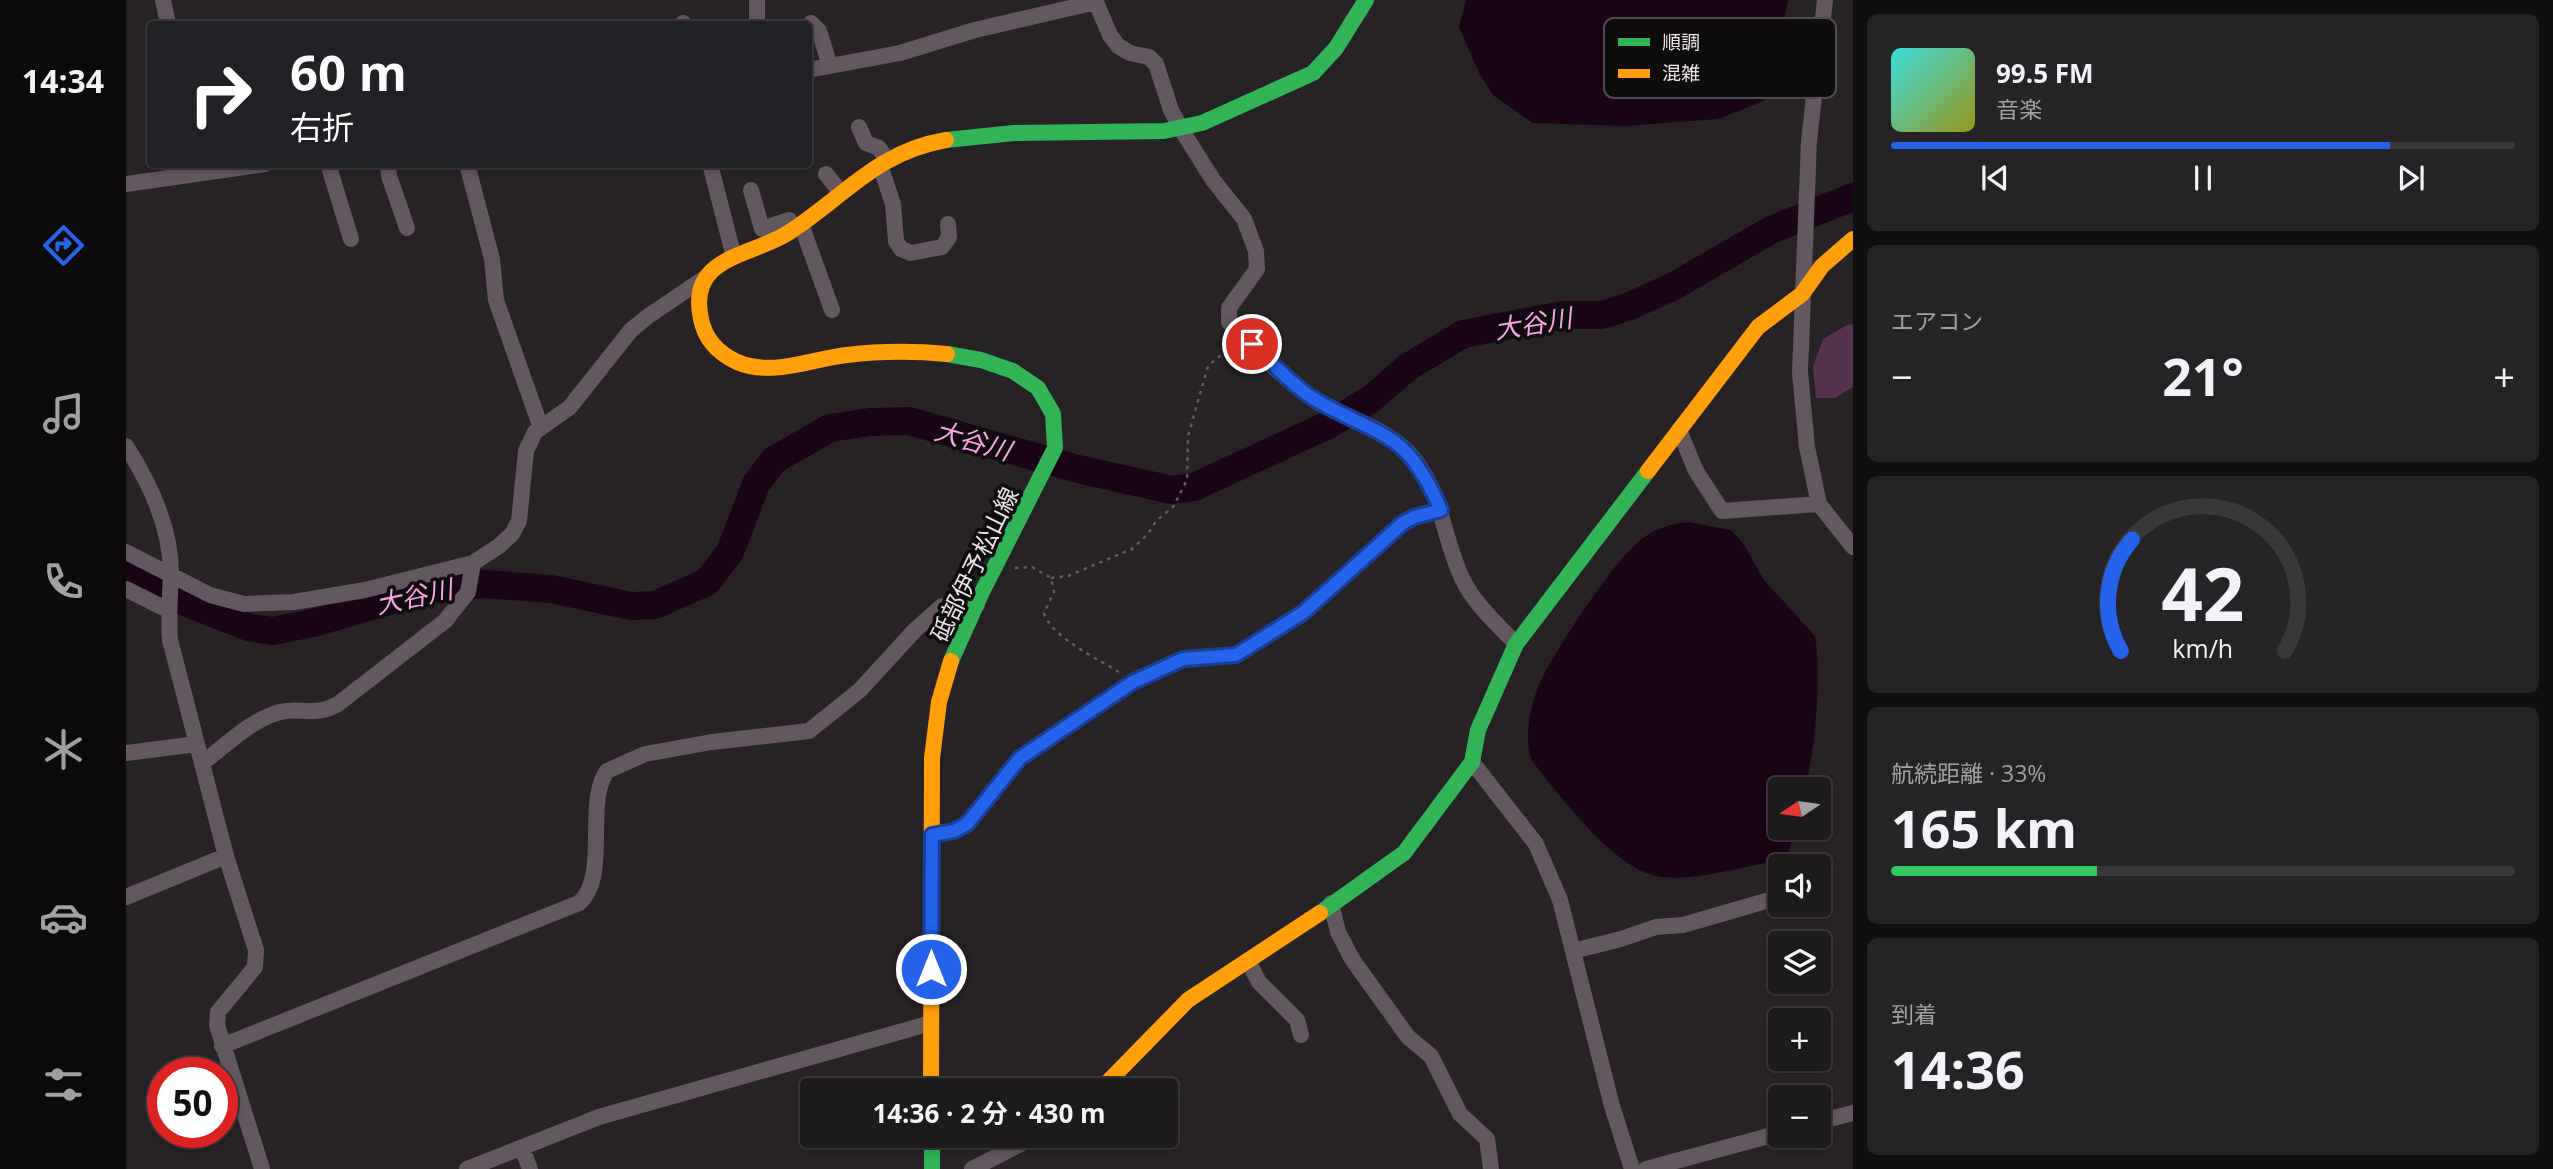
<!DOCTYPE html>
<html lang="ja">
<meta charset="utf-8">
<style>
:root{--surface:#1d1a1c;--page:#252325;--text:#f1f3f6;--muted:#a0a1a3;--line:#3b383b;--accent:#2563eb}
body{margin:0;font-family:"Open Sans","Noto Sans JP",sans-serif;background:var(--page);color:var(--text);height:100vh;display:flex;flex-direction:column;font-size:26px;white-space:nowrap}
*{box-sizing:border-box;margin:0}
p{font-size:23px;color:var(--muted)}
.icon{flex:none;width:38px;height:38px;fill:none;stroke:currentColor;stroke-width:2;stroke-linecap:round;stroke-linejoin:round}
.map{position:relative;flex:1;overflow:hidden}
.details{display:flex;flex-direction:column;gap:14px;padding:14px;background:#100e0f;width:700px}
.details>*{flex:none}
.top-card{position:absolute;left:21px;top:21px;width:665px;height:147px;border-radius:7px;box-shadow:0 4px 10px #0003,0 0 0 2px var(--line);background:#202124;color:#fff;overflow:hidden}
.needle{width:46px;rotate:257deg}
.buttons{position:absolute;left:1642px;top:777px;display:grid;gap:14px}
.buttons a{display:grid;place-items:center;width:63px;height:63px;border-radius:7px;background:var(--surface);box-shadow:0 4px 10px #0003,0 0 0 2px var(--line);font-size:35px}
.speed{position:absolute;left:21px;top:1057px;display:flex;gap:14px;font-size:35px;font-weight:700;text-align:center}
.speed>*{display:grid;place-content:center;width:91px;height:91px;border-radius:50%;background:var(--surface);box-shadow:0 4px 10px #0003,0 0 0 2px var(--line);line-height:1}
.speed .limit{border:10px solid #d22;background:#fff;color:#111}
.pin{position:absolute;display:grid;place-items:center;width:60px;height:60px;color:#fff;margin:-30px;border:4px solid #fff;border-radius:50%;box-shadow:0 2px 7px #0007}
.me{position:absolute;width:77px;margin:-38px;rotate:0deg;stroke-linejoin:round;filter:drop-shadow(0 0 5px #0008)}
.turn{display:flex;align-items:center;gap:24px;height:147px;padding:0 28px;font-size:32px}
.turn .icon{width:91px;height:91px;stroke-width:2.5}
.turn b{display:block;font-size:49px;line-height:60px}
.big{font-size:52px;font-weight:700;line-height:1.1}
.details .widget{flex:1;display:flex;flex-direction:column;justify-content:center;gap:10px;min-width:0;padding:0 24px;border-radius:10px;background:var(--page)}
.details .dial{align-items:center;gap:0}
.dial svg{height:182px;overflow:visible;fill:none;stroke:var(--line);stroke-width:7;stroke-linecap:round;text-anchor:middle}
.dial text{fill:var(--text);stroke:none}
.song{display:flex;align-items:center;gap:21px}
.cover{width:84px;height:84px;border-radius:10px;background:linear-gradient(135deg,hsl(180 70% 55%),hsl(60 70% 35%))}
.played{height:7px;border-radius:4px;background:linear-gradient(90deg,var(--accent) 80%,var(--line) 80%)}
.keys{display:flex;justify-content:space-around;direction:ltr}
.heat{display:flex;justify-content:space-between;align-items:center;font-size:38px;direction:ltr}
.charge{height:10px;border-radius:5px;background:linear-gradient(90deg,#34c759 33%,var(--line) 0)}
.trip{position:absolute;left:674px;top:1078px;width:378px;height:70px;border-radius:7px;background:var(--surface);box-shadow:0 4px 10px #0003,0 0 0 2px var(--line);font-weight:700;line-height:70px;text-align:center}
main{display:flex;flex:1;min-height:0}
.menu{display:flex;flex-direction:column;width:126px;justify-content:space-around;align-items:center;background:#0c0a0b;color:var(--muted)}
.menu .icon{width:49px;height:49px}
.menu .active{color:var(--accent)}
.menu b{font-size:32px;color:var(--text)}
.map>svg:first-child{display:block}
.green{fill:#57334f}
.water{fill:#1c0417}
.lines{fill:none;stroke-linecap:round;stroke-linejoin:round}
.river{stroke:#1c0417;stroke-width:28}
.path{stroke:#645b61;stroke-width:2.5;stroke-dasharray:3.5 5;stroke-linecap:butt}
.street{stroke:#635760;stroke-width:16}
.fast{stroke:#30b455;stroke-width:16}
.slow{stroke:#ff9f0a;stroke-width:16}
.route-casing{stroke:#184099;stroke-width:18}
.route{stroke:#2563eb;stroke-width:12}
.labels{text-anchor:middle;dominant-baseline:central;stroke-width:7;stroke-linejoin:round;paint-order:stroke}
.street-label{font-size:24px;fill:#e8e4e7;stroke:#0f0c0e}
.water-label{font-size:26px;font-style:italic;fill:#fca2e9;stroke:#0f0c0e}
.key{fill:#0f0c0e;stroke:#504d4f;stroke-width:2}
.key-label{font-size:19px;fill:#e8e4e7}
</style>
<main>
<nav class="menu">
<b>14:34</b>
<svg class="icon active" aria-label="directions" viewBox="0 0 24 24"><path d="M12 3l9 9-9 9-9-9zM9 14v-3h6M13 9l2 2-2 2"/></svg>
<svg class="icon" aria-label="music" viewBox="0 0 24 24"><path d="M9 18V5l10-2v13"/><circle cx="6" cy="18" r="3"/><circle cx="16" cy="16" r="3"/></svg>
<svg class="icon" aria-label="phone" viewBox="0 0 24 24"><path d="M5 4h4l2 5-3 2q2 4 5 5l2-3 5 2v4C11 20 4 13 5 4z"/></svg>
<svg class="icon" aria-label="climate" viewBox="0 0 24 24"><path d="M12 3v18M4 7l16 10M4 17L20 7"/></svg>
<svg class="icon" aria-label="car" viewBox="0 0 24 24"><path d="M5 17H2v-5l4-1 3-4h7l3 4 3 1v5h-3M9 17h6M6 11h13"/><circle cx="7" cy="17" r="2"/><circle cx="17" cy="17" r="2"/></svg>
<svg class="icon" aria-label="filters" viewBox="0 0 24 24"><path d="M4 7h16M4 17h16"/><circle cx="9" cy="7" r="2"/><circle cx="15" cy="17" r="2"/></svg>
</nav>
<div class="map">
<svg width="1727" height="1169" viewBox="0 0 1727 1169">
<rect width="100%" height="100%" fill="#272325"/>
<path class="green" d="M1727 324V387L1709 398H1690L1687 366 1697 339 1721 325Z"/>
<path class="water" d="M1340 0H1662L1649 78 1638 101 1592 119 1499 126 1407 123 1368 96 1354 75 1333 27Z
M1562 522 1605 530 1617 543 1638 580 1689 636C1696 675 1689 751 1679 789H1654V828H1668C1665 844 1667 852 1651 861 1614 867 1572 881 1535 877 1489 871 1434 796 1406 761 1397 742 1405 701 1414 683 1429 650 1490 557 1517 538 1532 527 1545 524 1562 522Z"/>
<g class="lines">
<path class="river" d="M0 570 61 603 125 628 147 631 187 623 304 589 359 584 425 589 505 606 529 605 581 582 604 552 630 484 648 460 704 428 744 422 783 421 952 469 1046 490 1068 487 1202 425 1245 399 1282 367 1337 334 1437 315H1476L1504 306 1548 286 1645 230 1727 197"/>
<path class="path" d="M889 568 906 567 925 578 928 592 918 613C925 637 972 659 993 672
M925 578 942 576 1006 549 1022 534 1030 521 1047 507 1061 480 1062 436 1082 366 1101 350H1108"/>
<path class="street" d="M37 0 42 24
M969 0 984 35 992 46 1004 53 1023 57 1030 64 1045 110 1055 129 1087 180 1118 219 1130 251 1131 269 1103 308V322C1119 343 1171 390 1194 403 1224 419 1257 427 1282 452 1316 488 1316 536 1336 578 1348 604 1370 623 1390 644
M1699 0 1683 141 1674 372 1681 447 1693 504 1727 547
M557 23 558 24
M685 23 693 31 704 66
M631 24V0
M682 70 774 53 849 30 970 2
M733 127 740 143 753 148 761 160
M202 164 225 239
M262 164 263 176 281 228
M341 164 366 259 370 300 415 428
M584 164 608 257
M754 165 767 204 770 241 775 249 785 253 816 247 823 237 822 224
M700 174 715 193
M0 184 139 164
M625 190 636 229 663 220 669 228
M675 224 706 310
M1553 430 1570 471 1596 511 1693 504
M0 446C24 483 45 529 45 574 44 596 42 618 44 640L100 856 130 950 129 967 92 1012 91 1025 136 1169
M0 552 84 595 118 604 168 602 239 590 347 563 373 546 386 534 393 521 400 451 409 432 444 407 505 330 521 317 577 279
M0 589 42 610
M0 753 71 744
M1346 762 1410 844 1434 900 1486 1106 1506 1169
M76 763C101 745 124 720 154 712 176 707 189 717 212 704L319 621 342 592 347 563
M806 835 828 831 841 824 894 758 1008 682 1057 659 1110 655 1178 613 1277 523 1288 517 1315 510
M0 897 100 856
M1205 903 1212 932 1226 959 1282 1037 1305 1056 1334 1114 1361 1139 1365 1169
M1447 951 1495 939 1530 927 1557 925 1654 897
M1122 961 1133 982 1171 1020 1175 1035
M96 1046 453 903C484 877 458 803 481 771L519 754 586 742 683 731 734 690 789 630 816 606 851 605
M1692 1122 1727 1113
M396 1148 404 1169
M341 1169 473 1117 805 1023
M846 1169 910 1136
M1520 1169 1654 1133"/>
<path class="fast" d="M820 140 888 133 1038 131 1076 123 1187 73 1210 48 1240 0
M821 354 855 360 887 371 912 388 927 414 929 448 855 594 825 661
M1194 913 1278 853 1346 762 1352 730 1390 644 1522 471
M806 1136V1169"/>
<path class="slow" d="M820 140C750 152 718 197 662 233 624 257 561 256 575 319 579 340 592 353 611 362 647 377 684 359 721 355 754 351 788 351 821 354
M1522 471 1632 327 1676 294 1696 266 1727 239
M805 1090 806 758 813 702 825 661
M974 1090 1062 1000 1194 913"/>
</g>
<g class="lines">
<g class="route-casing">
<path id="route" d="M805 969 806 835 828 831 841 824 894 758 1007 682 1057 659 1110 655 1178 612 1277 523 1288 517 1315 510C1281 433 1263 440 1195 403 1169 389 1148 364 1126 344"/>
</g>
<use href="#route" class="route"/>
</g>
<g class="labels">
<g class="street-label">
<text transform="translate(848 564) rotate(-64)">砥部伊予松山線</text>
</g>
<g class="water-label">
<text transform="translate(1407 323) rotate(-9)">大谷川</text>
<text transform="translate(847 440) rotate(16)">大谷川</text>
<text transform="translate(288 596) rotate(-12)">大谷川</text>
</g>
</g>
<rect x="1478" y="18" width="232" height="80" rx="10" class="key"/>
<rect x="1492" y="38" width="32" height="8" fill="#30b455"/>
<rect x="1492" y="69" width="32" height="9" fill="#ff9f0a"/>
<g class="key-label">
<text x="1536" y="49">順調</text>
<text x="1536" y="80">混雑</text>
</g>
</svg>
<div class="buttons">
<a><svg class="needle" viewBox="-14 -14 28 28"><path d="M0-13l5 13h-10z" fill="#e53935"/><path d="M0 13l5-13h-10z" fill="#a0a1a3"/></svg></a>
<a><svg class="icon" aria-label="sound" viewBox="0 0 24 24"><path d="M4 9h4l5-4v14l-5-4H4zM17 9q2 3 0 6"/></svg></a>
<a><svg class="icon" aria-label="layers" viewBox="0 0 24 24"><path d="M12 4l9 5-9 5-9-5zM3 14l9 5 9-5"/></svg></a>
<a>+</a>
<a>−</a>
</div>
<div class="speed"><div class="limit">50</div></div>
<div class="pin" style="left:1126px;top:344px;background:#d93025"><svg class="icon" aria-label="arrive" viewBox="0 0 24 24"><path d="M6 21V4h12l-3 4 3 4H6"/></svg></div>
<svg class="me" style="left:805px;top:969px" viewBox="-20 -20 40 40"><circle r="17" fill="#2563eb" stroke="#fff" stroke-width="3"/><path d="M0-11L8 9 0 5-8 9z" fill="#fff"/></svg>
<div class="trip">14:36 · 2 分 · 430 m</div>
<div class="top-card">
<div class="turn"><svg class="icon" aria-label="right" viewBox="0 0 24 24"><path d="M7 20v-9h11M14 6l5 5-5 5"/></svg><div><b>60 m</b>右折</div></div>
</div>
</div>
<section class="details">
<div class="widget">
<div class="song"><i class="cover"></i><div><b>99.5 FM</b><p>音楽</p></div></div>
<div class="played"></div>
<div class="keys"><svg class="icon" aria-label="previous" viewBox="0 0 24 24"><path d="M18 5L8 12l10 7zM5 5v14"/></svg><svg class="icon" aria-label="pause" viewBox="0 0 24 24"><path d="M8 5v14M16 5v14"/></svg><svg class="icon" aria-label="next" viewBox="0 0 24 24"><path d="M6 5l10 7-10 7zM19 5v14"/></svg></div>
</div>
<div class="widget"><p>エアコン</p>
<div class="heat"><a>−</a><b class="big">21°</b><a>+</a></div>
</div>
<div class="widget dial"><svg viewBox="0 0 100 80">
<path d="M14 69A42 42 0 1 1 86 69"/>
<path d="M14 69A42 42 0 0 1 19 20" stroke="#2563eb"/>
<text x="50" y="56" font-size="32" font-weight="700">42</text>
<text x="50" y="72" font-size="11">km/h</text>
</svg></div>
<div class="widget"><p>航続距離 · 33%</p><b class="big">165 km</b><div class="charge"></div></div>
<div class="widget"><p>到着</p><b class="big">14:36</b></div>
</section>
</main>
